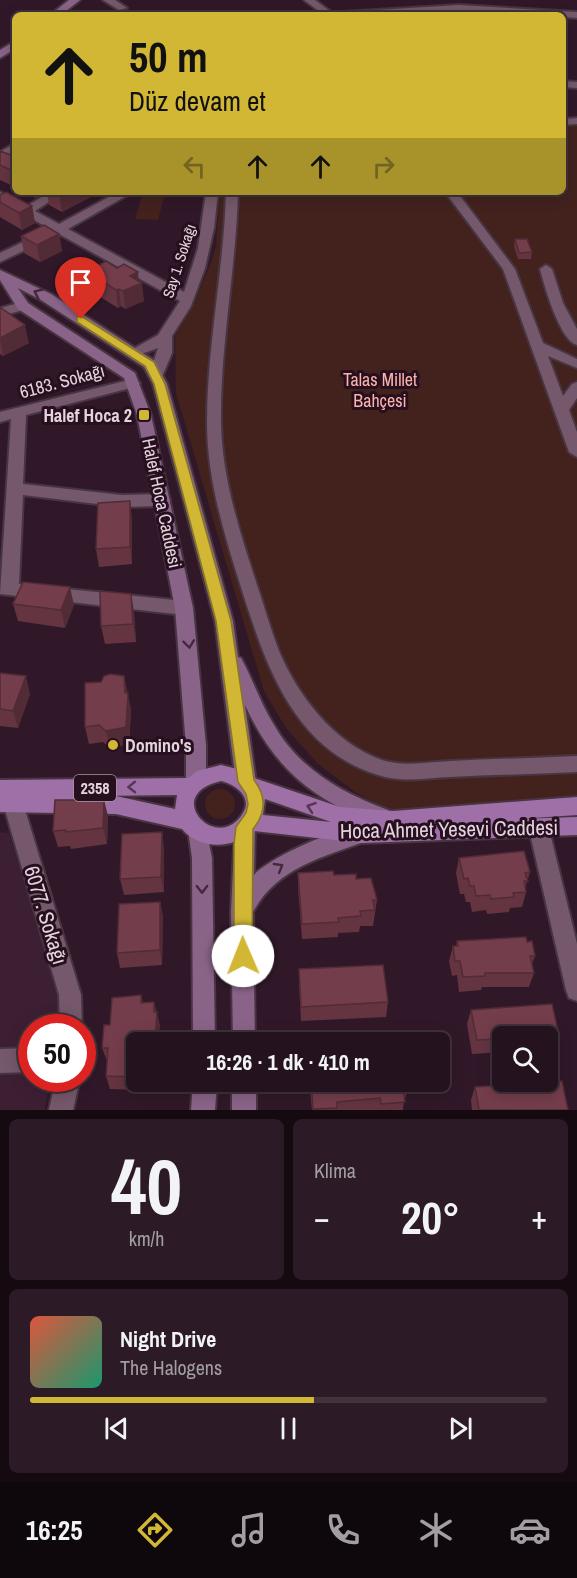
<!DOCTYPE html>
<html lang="tr">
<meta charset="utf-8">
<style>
:root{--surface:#24121e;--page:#2c1b27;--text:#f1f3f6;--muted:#a39ea4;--line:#41323c;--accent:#d2b735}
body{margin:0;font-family:"Archivo Narrow",sans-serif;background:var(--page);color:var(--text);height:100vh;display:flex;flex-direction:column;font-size:22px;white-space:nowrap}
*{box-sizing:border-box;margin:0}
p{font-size:20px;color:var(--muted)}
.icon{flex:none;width:33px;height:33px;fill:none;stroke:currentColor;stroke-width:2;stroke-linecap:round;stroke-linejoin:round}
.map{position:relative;height:1110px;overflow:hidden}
.details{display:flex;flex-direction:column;gap:9px;padding:9px;background:#140a10;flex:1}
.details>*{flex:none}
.hud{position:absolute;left:12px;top:12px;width:554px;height:183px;border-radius:9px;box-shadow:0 3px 15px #0003,0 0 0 2px var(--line);background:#d2b735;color:#111;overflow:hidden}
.tools{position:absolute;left:492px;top:1026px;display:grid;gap:12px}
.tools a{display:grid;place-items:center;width:66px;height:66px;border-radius:9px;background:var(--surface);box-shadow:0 3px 15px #0003,0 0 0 2px var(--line);font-size:30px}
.speed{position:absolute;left:18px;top:1014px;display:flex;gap:12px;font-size:30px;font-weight:700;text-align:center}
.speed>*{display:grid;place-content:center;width:78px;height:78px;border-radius:50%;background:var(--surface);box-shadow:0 3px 15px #0003,0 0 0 2px var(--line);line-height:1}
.speed .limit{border:9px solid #d22;background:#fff;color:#111}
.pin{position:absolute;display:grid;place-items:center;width:51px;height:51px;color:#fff;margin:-62px -26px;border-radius:50% 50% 50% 0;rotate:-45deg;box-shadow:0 0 6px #0007}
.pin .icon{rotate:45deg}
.me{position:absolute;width:66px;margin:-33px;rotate:359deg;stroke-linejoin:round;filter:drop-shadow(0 0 4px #0008)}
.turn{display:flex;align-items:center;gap:21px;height:126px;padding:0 18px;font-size:27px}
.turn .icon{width:78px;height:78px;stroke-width:2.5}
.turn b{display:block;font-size:42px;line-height:51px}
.lanes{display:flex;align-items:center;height:57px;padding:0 18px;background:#0003;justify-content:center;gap:30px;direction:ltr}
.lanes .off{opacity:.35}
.big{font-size:45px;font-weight:700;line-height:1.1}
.details .widget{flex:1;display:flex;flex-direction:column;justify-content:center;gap:9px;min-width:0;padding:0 21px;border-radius:9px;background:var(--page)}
.details .dial{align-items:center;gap:0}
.dial b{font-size:78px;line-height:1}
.song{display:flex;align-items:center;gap:18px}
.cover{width:72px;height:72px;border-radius:9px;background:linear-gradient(135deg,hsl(10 70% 55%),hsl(160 70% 35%))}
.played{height:6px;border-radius:3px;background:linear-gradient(90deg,var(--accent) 55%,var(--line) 55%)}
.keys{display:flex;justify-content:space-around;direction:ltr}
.heat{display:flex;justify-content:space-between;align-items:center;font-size:33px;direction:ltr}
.details .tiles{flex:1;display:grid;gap:9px;grid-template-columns:1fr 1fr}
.widget:last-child{grid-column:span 2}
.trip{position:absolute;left:126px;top:1032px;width:324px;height:60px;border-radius:9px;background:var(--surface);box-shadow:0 3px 15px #0003,0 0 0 2px var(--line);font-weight:700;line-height:60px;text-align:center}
.tabs{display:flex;height:96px;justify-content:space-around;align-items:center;background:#0e070c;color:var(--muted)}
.tabs .icon{width:42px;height:42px}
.tabs .current{color:var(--accent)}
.tabs b{font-size:27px;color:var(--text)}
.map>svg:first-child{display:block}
.built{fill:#3d1f33}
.green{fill:#43221e}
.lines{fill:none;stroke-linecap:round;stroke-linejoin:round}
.minor-casing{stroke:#483542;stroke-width:4}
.secondary-casing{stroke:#483542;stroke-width:4}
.primary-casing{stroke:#483542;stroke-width:4}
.minor{fill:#75586b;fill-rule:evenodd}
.secondary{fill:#8a6389;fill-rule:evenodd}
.primary{fill:#9f6fa7;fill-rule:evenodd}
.wall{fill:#643441}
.shaded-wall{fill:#512b35}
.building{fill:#743d4c;stroke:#512b35;stroke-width:1.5}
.oneway{stroke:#44283f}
.oneway2{stroke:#563555}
.route{fill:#d2b735;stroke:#872;stroke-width:1.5}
.poi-dot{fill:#d2b735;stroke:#260f1f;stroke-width:2}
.labels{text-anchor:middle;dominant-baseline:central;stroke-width:6;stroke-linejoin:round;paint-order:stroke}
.far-street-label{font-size:15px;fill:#e4d3dd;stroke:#260f1f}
.shield{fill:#260f1f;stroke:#ab98a4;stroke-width:1.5}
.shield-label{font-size:16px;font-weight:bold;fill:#e4d3dd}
.park-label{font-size:18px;fill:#fcb3aa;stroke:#260f1f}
.street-label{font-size:18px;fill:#e4d3dd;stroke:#260f1f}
.poi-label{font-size:18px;font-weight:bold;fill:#e4d3dd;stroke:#260f1f;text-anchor:end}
.near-street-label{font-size:21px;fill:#e4d3dd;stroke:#260f1f}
</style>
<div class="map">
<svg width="577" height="1110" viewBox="0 0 577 1110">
<rect width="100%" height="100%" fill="#301828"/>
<path class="built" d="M0 832 9 833 65 1011 51 1027 32 1028 31 1047H0Z
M0 1072H31L32 1078 40 1079 49 1087 45 1110H0Z"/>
<path class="green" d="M563 126H577V816L422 826 398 816 355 792 317 763 286 728 264 691 176 393 175 336 194 304 210 265 216 247 220 192H562Z
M143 193 165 194 158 220 135 219Z
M205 804a15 15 0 1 1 30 0a15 15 0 1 1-30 0Z"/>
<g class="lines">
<g class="minor-casing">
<path id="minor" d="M103 0H115L127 8 119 10Z
M304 0H315L335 15H324Z
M459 5 577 12V18L562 17V15L459 11 338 15 343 12Z
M562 81 577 82V88L562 87Z
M577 118V124L562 125V119Z
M15 143V151L0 160V152Z
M0 192 27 206 50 192H64L35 211 59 224 118 192H133L68 229 184 292 198 248 206 192H218L214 228 205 268 191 306 172 336V353L161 379 156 380 149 376 158 348 133 357 126 353 158 335 180 301 59 234 0 262V253L50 229 0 201Z
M226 192H238C236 269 220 346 221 423 222 477 239 530 256 582 264 605 270 628 279 651 298 696 334 743 382 760 403 767 428 762 450 761 492 759 535 758 577 756V772C535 774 492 775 450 777 426 778 402 783 378 775 290 748 264 659 239 581 223 530 207 477 207 422 207 345 224 269 226 192Z
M445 192H457L515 269 543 343 577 359V368L548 356 563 396 572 384 577 382V398L569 410 577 432V457L569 452 503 269Z
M546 265 552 269 563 303 577 329V345C560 341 544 285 540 269Z
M23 302 28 303 30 306 28 309 0 316V308Z
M133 379 140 383 138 386 26 415 23 484 122 495 162 494 168 496 170 500 168 504 162 506 122 507 23 495 19 584 184 601 190 603 193 608 190 613 184 615 0 594 11 419 0 422V412Z
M13 794 20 797 23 803 81 995 82 1028H60L59 995 3 803 6 797Z
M539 820 546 823 549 829 577 944V1001L569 998 566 990 529 829 532 823Z
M32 1048V1072L0 1073V1049Z
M56 1078H80L73 1110H49Z"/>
</g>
<g class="secondary-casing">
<path id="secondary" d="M69 0H80L61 15H50Z
M15 41V49L0 58V50Z
M0 270 51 294 155 361 167 384 233 621 238 657 241 658C253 680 261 704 274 725 299 769 342 793 388 810L391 816 388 822 381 825C314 801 275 770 245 705L256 782 253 788 246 790 239 788 236 782 215 621 153 384 144 367 41 300 18 288 28 303 135 373 151 415 193 608 206 746V781L203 787 196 789 189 787 186 781V746L175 608 137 415 124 378 18 309 0 280Z
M245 818 252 821 255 827 254 875C268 858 350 820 369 828L372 834 369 840C324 857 277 867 253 912L255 1042H233L231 911 235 827 238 821Z
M198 821 205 824 212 858 215 1042H193L192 858 188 830 191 824Z
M193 1082H217L215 1110H191Z
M232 1082H256V1110H232Z"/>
</g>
<g class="primary-casing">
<path id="primary" d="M221 765 237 769 254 778 340 807 393 811 577 797V815L518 819 577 817V835L362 843 253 831C234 849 199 850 182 829L116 814 0 812V780L188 778 197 771ZM221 781C235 784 253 797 243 813 218 855 160 795 221 781ZM177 795 175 809 116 796H96ZM265 799 331 822 263 815Z"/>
</g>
<use href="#minor" class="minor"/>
<use href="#secondary" class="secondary"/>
<use href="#primary" class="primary"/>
</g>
<path class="wall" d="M0 151 11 155 15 154V187L0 180Z
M24 192H46L36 198Z
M47 192H100L62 212 49 205Z
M0 195 32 206 35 223 22 230 0 217Z
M59 234 62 251 40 262 24 253 21 236Z
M515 239 532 252 531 259H518L514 246Z
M93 268 139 281 144 301 125 309 121 306 118 308 94 293 91 272 94 270Z
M0 307 29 343 3 356 0 354Z
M132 519V564L99 567 96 549Z
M13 604 74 605 65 628 18 621Z
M134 612 136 642 105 644 101 626Z
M0 673 30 694 18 728 0 726Z
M124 676 131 710 129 744 110 748 103 742 89 744 85 727 101 682Z
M108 816 107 844 71 849 70 846 58 847 53 831Z
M164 848V892L124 895 120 879Z
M459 858 530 872 525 888 526 892 522 907 510 908 509 912 487 914 486 910 472 912 470 902H466L464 894H460L456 873Z
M298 873 334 875 356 879 377 900 373 926H360L359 932 338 933V937L302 939 298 888Z
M160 902 163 917 162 965 120 968 117 953Z
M457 941 527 942 535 956 532 964 534 973 529 987H482L481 990 459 992 457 975 452 976 449 961 453 946H456Z
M299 969 388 1002 386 1017 301 1021 299 984Z
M141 995 143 1003 154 1002 160 1026 136 1042V1082H154L140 1083V1090L110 1089 106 1076 107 1061 102 1048 110 1025Z
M471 1010 559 1035 553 1049H548V1036H502V1052L472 1054 467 1024Z
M309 1082H407L408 1087 405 1099H404L403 1110H312Z
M475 1087 568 1110H472L471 1100Z"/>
<path class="shaded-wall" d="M35 192H46L36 198Z
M65 192H100L62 212 59 195Z
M32 206 35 223 22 230 19 213Z
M59 234 62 251 40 262 37 245Z
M138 272 139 284 142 283 144 301 125 309 123 291 130 276Z
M119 289 121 306 118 308 116 290Z
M25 325 29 343 3 356 0 338Z
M130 501 132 519V564L130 547Z
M70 587 74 605 65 628 61 610Z
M131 594 134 612 136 642 133 624Z
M26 676 30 694 18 728 13 711Z
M124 676 131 710 129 744 110 748 106 731 125 693Z
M104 800 108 816 107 844 103 828Z
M162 832 164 848V892L161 877Z
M160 902 163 917 162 965 160 950Z
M154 1002 160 1026 159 1042H155Z
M137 1082H139L140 1090Z"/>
<path class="building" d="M0 151 11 155 15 154V172L0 165Z
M6 192 32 206 19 213 0 202V195Z
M54 192H65L59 195Z
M44 225 59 234 37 245 21 236Z
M515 239H527L532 252 519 253Z
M106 261 117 268 124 264 138 272 130 276 142 283 123 291 119 289 116 290 92 275 95 274 91 272 96 269 93 268Z
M0 307 25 325 0 338Z
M130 501V547L96 549 98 503Z
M23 582 70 587 61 610 13 604Z
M100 591 131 594 133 624 101 626Z
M0 673 26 676 13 711 0 709Z
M110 674 124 676 125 693H128L126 727 106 731 99 725 85 727V683L101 682 104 676Z
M55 800H104L103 828 66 832V830L53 831Z
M162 832 161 877 120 879 122 834Z
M524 851 530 872 525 873 528 881H524L526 892 513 893 514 897 491 899 490 895 476 896 474 886H470L468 878 464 879 459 858Z
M333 871 334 875 356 874V879L371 878 377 900H373L375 910 360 911 361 916 338 918 339 922 302 924 298 873Z
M160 902V950L117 953 119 904Z
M526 937 527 942 532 941 535 956H530L534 973H485V976L463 977 460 961H455L453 946H458L457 941Z
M383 965 388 1002 301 1007 299 969Z
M141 995V1003L154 1002V1012H157L155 1042H136V1077L106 1076 108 1048H102L104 1025H110L112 998Z
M552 1004 559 1035 534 1036H502V1039L477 1040 471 1010Z
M562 1081 568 1110H479L475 1087Z
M311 1082H407L408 1087H403L405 1102 381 1104 380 1098 337 1102V1108L313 1109Z"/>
<defs><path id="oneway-chevron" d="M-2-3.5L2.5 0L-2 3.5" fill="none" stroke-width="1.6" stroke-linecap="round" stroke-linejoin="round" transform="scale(1.5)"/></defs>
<g class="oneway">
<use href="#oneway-chevron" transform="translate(38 293) rotate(-155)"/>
<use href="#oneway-chevron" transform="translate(189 644) rotate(83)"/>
<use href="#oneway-chevron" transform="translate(279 867) rotate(-30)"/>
<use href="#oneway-chevron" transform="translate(202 889) rotate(89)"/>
</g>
<g class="oneway2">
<use href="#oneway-chevron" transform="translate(132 787) rotate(179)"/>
<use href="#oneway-chevron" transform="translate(311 807) rotate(-161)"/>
</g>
<path class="route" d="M81 316 154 362 165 384 231 621 254 780C267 797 266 813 253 829L252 956 249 963 243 965 236 963 234 956V844L236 827 246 813 248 804 246 794 238 782 216 621 154 384 145 366 77 322V317Z"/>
<g class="poi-dot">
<rect x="138" y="409" width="12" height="12" rx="3"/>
<circle cx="113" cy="745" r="6"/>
</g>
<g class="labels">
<g class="far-street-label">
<text transform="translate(179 261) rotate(-72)">Say 1. Sokağı</text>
</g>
<rect class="shield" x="74" y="775" width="42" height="26" rx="4.5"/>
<g class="shield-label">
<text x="95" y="788">2358</text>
</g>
<g class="park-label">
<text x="380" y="379">Talas Millet<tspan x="380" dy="21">Bahçesi</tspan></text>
</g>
<g class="street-label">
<text transform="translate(62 381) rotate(-15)">6183. Sokağı</text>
<text transform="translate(162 503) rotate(78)">Halef Hoca Caddesi</text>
</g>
<g class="poi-label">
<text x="132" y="415">Halef Hoca 2</text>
<text x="125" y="745" text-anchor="start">Domino's</text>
</g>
<g class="near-street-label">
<text transform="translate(449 829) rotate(-1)">Hoca Ahmet Yesevi Caddesi</text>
<text transform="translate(46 915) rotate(73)">6077. Sokağı</text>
</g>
</g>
</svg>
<div class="tools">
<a><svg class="icon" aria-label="search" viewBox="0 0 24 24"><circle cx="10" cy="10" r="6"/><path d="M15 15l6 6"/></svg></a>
</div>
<div class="speed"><div class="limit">50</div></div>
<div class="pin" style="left:81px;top:319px;background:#d93025"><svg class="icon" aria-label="arrive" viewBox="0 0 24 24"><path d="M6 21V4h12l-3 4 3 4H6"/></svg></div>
<svg class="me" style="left:243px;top:956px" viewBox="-20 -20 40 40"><circle r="19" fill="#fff"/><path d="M0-13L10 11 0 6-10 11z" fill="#d2b735"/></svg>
<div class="trip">16:26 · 1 dk · 410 m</div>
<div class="hud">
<div class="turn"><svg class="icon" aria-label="ahead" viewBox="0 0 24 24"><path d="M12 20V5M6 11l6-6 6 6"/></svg><div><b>50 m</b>Düz devam et</div></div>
<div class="lanes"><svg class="icon off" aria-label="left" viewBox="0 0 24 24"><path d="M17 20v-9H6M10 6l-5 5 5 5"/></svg><svg class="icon" aria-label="ahead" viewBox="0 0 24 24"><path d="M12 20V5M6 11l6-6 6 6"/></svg><svg class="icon" aria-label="ahead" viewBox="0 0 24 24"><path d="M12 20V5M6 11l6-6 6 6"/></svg><svg class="icon off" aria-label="right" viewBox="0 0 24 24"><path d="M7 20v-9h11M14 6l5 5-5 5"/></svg></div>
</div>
</div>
<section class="details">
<div class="tiles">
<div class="widget dial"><b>40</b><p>km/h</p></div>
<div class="widget"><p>Klima</p>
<div class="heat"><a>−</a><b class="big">20°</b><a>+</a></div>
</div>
<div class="widget">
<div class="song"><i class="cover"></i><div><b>Night Drive</b><p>The Halogens</p></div></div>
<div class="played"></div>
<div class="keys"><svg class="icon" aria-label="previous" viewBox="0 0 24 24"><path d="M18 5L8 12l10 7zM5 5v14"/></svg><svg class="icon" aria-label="pause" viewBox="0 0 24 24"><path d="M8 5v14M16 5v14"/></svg><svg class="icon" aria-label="next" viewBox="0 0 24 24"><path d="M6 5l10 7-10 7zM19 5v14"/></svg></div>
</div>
</div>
</section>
<nav class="tabs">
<b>16:25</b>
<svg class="icon current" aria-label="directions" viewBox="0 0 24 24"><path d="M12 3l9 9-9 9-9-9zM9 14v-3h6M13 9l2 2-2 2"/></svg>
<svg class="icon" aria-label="music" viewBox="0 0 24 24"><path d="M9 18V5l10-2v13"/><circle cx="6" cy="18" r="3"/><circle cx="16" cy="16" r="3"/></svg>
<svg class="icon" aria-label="phone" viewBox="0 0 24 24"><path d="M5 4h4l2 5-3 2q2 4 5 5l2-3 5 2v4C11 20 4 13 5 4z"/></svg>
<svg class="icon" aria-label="climate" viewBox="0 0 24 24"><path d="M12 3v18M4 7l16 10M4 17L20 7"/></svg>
<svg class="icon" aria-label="car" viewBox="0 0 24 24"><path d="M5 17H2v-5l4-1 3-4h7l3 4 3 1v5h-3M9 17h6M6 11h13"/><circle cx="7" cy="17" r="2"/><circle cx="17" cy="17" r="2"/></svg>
</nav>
